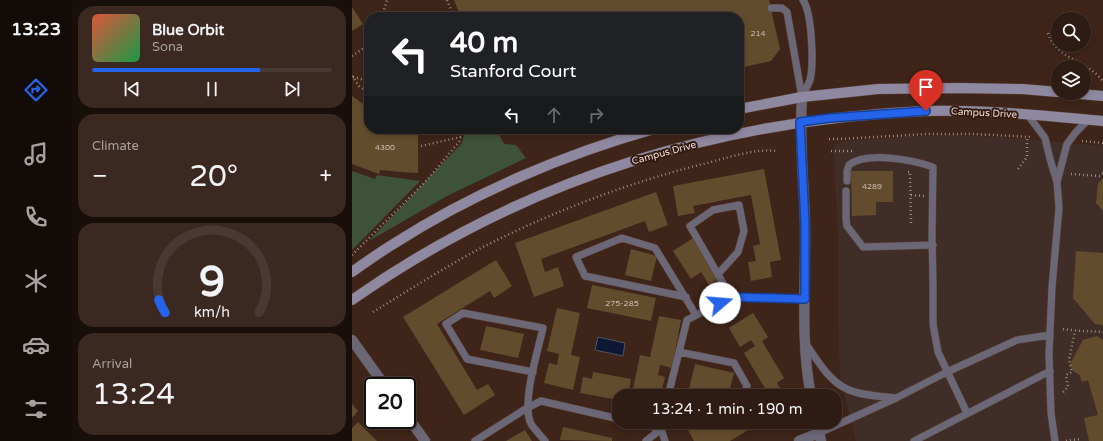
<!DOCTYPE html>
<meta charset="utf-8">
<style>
:root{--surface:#2e1b13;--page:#3a2821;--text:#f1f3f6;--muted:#a7a1a0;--line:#493933;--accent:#2563eb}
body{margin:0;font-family:"Varela Round",sans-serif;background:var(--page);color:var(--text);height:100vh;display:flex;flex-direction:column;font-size:15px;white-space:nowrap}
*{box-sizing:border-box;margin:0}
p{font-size:13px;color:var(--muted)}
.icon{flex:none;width:22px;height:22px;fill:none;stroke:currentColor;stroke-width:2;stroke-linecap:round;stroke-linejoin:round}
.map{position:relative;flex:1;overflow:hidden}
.side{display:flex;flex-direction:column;gap:6px;padding:6px;background:#190f0a;width:280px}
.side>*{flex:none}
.hud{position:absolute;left:12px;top:12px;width:380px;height:122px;border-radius:16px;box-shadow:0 2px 6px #0003,0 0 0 1px var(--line);background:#202124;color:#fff;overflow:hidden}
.fabs{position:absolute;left:699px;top:12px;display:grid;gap:8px}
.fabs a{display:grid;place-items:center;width:40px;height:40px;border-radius:50%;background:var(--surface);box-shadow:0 2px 6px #0003,0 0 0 1px var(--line);font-size:20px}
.speed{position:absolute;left:12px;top:377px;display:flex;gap:8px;font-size:20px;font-weight:700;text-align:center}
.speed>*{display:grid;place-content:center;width:52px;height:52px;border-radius:50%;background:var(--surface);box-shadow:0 2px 6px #0003,0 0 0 1px var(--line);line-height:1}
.speed .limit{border:2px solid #111;border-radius:6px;background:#fff;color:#111}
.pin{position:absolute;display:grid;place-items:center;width:34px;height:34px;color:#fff;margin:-41px -17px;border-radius:50% 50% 50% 0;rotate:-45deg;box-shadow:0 0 4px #0007}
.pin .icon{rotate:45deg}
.me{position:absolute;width:44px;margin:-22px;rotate:72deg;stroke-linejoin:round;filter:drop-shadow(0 0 3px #0008)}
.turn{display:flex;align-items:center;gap:14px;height:84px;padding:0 20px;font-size:18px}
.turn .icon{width:52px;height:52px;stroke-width:2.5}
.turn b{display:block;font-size:28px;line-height:34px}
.lanes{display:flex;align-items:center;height:38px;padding:0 20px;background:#0003;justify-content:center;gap:20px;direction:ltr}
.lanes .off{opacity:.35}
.big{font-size:30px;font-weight:600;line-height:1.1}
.side .card{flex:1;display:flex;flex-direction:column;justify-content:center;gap:6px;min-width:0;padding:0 14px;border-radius:16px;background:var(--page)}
.side .dial{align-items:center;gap:0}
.dial svg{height:104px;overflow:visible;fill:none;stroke:var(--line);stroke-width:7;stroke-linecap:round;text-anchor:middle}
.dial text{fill:var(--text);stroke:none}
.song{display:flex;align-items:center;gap:12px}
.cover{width:48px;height:48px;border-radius:6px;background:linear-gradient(135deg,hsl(10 70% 55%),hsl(140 70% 35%))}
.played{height:4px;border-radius:2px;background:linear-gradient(90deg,var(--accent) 70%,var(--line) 70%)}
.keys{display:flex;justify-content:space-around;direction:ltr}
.heat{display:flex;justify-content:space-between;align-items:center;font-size:22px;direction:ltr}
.trip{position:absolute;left:260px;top:389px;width:230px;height:40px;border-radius:16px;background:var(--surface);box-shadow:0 2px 6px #0003,0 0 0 1px var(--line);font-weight:600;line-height:40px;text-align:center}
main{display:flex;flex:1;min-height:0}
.menu{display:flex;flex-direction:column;width:72px;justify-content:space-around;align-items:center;background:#120b08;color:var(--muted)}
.menu .icon{width:28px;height:28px}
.menu .current{color:var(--accent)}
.menu b{font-size:18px;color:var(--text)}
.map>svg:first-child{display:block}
.commercial{fill:#412d28}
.green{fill:#3e523a}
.water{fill:#0d1934;stroke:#505464}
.building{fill:#634c2e}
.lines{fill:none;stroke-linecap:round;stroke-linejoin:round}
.service-casing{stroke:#5a4137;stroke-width:8}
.minor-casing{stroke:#5a4137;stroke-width:11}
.tertiary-casing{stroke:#5a4137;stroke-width:11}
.secondary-casing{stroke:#5a4137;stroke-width:11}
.path{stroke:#9e8980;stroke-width:2.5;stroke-dasharray:1 3;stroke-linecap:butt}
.service{stroke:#6b6776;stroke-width:7}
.minor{stroke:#6b6776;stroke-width:10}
.tertiary{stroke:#6b6776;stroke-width:10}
.secondary{stroke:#8e88a0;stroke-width:10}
.route-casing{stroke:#184099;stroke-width:10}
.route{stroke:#2563eb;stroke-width:7}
.labels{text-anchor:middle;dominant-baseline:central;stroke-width:4;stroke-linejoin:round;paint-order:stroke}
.number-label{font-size:8px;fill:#cbb8ab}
.street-label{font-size:10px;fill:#eedcd5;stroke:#331a10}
</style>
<main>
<nav class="menu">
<b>13:23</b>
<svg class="icon current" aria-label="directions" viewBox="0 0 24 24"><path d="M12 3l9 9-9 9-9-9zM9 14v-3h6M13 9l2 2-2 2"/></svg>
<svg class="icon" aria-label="music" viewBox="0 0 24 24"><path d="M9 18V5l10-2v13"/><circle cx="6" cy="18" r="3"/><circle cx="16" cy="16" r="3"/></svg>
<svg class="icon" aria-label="phone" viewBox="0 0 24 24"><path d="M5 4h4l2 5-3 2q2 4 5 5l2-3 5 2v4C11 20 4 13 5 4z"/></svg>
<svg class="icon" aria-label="climate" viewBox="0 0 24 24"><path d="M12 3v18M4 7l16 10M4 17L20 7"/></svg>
<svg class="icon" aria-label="car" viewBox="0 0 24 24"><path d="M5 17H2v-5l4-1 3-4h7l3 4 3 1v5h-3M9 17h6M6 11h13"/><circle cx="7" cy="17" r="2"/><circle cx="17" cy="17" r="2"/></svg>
<svg class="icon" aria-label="filters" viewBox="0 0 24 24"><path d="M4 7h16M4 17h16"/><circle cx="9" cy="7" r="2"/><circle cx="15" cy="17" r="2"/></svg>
</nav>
<section class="side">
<div class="card">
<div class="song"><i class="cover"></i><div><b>Blue Orbit</b><p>Sona</p></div></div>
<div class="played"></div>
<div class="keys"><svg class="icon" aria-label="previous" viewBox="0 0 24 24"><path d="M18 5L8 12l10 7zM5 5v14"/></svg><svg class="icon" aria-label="pause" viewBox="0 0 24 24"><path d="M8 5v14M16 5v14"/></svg><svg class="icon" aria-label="next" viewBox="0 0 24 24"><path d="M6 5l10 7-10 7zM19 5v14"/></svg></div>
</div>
<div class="card"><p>Climate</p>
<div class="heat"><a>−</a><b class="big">20°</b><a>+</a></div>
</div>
<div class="card dial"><svg viewBox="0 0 100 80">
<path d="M14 69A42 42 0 1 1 86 69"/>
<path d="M14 69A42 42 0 0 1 9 59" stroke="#2563eb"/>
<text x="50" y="56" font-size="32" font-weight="700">9</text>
<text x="50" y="72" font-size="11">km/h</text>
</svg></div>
<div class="card"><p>Arrival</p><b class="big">13:24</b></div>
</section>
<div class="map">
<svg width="751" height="441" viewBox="0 0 751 441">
<rect width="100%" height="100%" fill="#3e2419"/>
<path class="commercial" d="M603 135 674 139 751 146V441H504L488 377 486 325V230L481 148 483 145 491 141 560 136Z"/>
<path class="green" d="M110 129H144L152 144 164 145 174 158 95 196 17 241 110 143 112 135Z
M0 171 23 179 25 175 68 181 0 250Z"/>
<path class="water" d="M246 337 273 343 271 356 243 350Z"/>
<path class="building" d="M102 0H417L428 49 419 61 387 68V17H109Z
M0 7 11 24 0 31Z
M0 96 17 108V129H66V173L49 172 28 170 27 174 0 164Z
M150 129H180L166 135Z
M412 169 429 260 418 262 420 277 399 281 396 262 404 261 401 246 408 244 399 195 341 206 343 213 326 216 321 186Z
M499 171H541V202H524V215L500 216Z
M751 179V211L744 203 746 183Z
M304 192 316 225 297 232 293 221 189 259 193 272 206 267 212 286 182 297 163 243Z
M341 238 367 279 357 285 349 272 339 279 321 251Z
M279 249 305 256 299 281 273 275Z
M724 251 751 253V325L743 324 721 298Z
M144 260 160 286 142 298 138 291 85 324 125 390 136 384 143 395 112 415 51 317Z
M240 285 304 298 299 321 235 308Z
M205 308 228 313 219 355 228 357 221 390 192 383 197 363 205 365 207 354 195 351Z
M401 313 416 337 410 341 432 378 425 383 433 396H403L414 390 392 353 403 346 399 340 388 347 377 328Z
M307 316 329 320 320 368 308 365 306 375 313 377 309 394 281 389 288 355 298 357Z
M134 326 172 334 166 358 128 350Z
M745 336 751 340V441H737L732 418 746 415 736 380 730 382 728 375 721 371 718 364 731 340Z
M343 364 382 373 376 396H370L337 389Z
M241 372 279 379 276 396H267V400L228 393 231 377 240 379Z
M0 404 6 411 0 418Z
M6 422 25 441H0V428Z
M349 422H357L361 428 371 422H409L378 441H342L336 430Z
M211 427 260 438V441L208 440Z
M173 430 180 441H154Z"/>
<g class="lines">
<g class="service-casing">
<path id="service" d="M419 8H430L435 12 450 97
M450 97C453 91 456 85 458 80 462 64 460 13 451 0
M676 115 693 138 698 159 705 182 707 208 700 287 697 354 699 413 703 441
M495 181V171L497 165C515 151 561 160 581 167L580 235 581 284V324L586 352 615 413
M705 182 715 144 724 132 736 120
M494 191V219L495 226 511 247 581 245
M366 274 386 252 392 231 387 205 361 210 338 226 379 297
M334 297 233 276 224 257 270 238 303 248 344 315
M454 344C465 360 477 381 495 389 510 396 528 396 544 398
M327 352 382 363 395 386 391 396
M181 372 115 359 94 324 111 313 191 328C186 351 169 403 179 424 183 430 189 436 193 441
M316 396 335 320 379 297 453 299
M282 422 309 429
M311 422 309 429 313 441
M467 433 544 398 595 372 665 340 698 335
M123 441 175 408 189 401 267 419
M294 441 309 429
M562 441 698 371"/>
</g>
<g class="minor-casing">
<path id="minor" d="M450 97C447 140 452 182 453 225 454 282 448 340 459 396
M465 422 469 441
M447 441 467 433"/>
</g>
<g class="tertiary-casing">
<path id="tertiary" d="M0 340 33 386
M55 416 73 441"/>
</g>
<g class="secondary-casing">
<path id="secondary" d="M717 93 751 96
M387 109 450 97 526 89 606 88 670 89 706 92
M0 272C14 262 28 252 43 243 121 193 213 154 302 129
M0 300C171 180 365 120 573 111 630 109 693 116 751 121"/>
</g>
<path class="path" d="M95 0 102 17
M30 17 35 0
M696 33C704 60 737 60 751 82
M0 56 12 48 17 43
M0 76 7 86 17 93
M1 77 17 81
M477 139H489L574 134H621L680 137
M730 141 751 143
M69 146 109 137
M479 151H500
M666 169 675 157V136
M556 172H558L559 225
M719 174 748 176 751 173
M559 195 572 196
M0 255 75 180 107 142 109 136 108 129
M21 312C57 290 93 267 131 247 202 211 278 182 355 163 374 158 405 148 424 151
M711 329C724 331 737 331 751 332
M711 392 716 387 714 375 720 372 717 360 723 331
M714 441 727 439"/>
<use href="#service" class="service"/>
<use href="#minor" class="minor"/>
<use href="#tertiary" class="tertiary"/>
<use href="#secondary" class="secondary"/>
</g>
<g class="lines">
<g class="route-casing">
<path id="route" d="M368 303 379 297 453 299V223L448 122 478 118 574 111"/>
</g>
<use href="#route" class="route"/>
</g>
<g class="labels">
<g class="number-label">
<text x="406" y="33">214</text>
<text x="33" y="147">4300</text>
<text x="520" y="186">4289</text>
<text x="270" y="303">275-285</text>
</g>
<g class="street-label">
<text transform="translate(632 113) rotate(3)">Campus Drive</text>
<text transform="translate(312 153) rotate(-15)">Campus Drive</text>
</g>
</g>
</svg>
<div class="fabs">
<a><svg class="icon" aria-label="search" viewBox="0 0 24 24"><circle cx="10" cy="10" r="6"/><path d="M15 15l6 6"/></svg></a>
<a><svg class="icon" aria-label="layers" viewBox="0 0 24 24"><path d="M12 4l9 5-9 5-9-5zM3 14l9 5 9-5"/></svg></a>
</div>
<div class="speed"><div class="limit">20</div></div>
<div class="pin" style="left:574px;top:111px;background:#d93025"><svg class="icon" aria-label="arrive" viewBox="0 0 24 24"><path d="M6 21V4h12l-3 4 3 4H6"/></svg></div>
<svg class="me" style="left:368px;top:303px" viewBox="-20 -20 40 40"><circle r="19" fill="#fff"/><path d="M0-13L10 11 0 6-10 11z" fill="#2563eb"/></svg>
<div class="trip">13:24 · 1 min · 190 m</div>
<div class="hud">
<div class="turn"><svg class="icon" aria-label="left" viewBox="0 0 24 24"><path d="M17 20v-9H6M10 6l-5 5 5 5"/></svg><div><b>40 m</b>Stanford Court</div></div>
<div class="lanes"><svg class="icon" aria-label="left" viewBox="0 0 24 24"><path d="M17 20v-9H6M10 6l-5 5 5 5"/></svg><svg class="icon off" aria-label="ahead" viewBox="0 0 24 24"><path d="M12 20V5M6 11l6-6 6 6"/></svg><svg class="icon off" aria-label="right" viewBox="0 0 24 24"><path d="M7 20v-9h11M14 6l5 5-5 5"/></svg></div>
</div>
</div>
</main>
